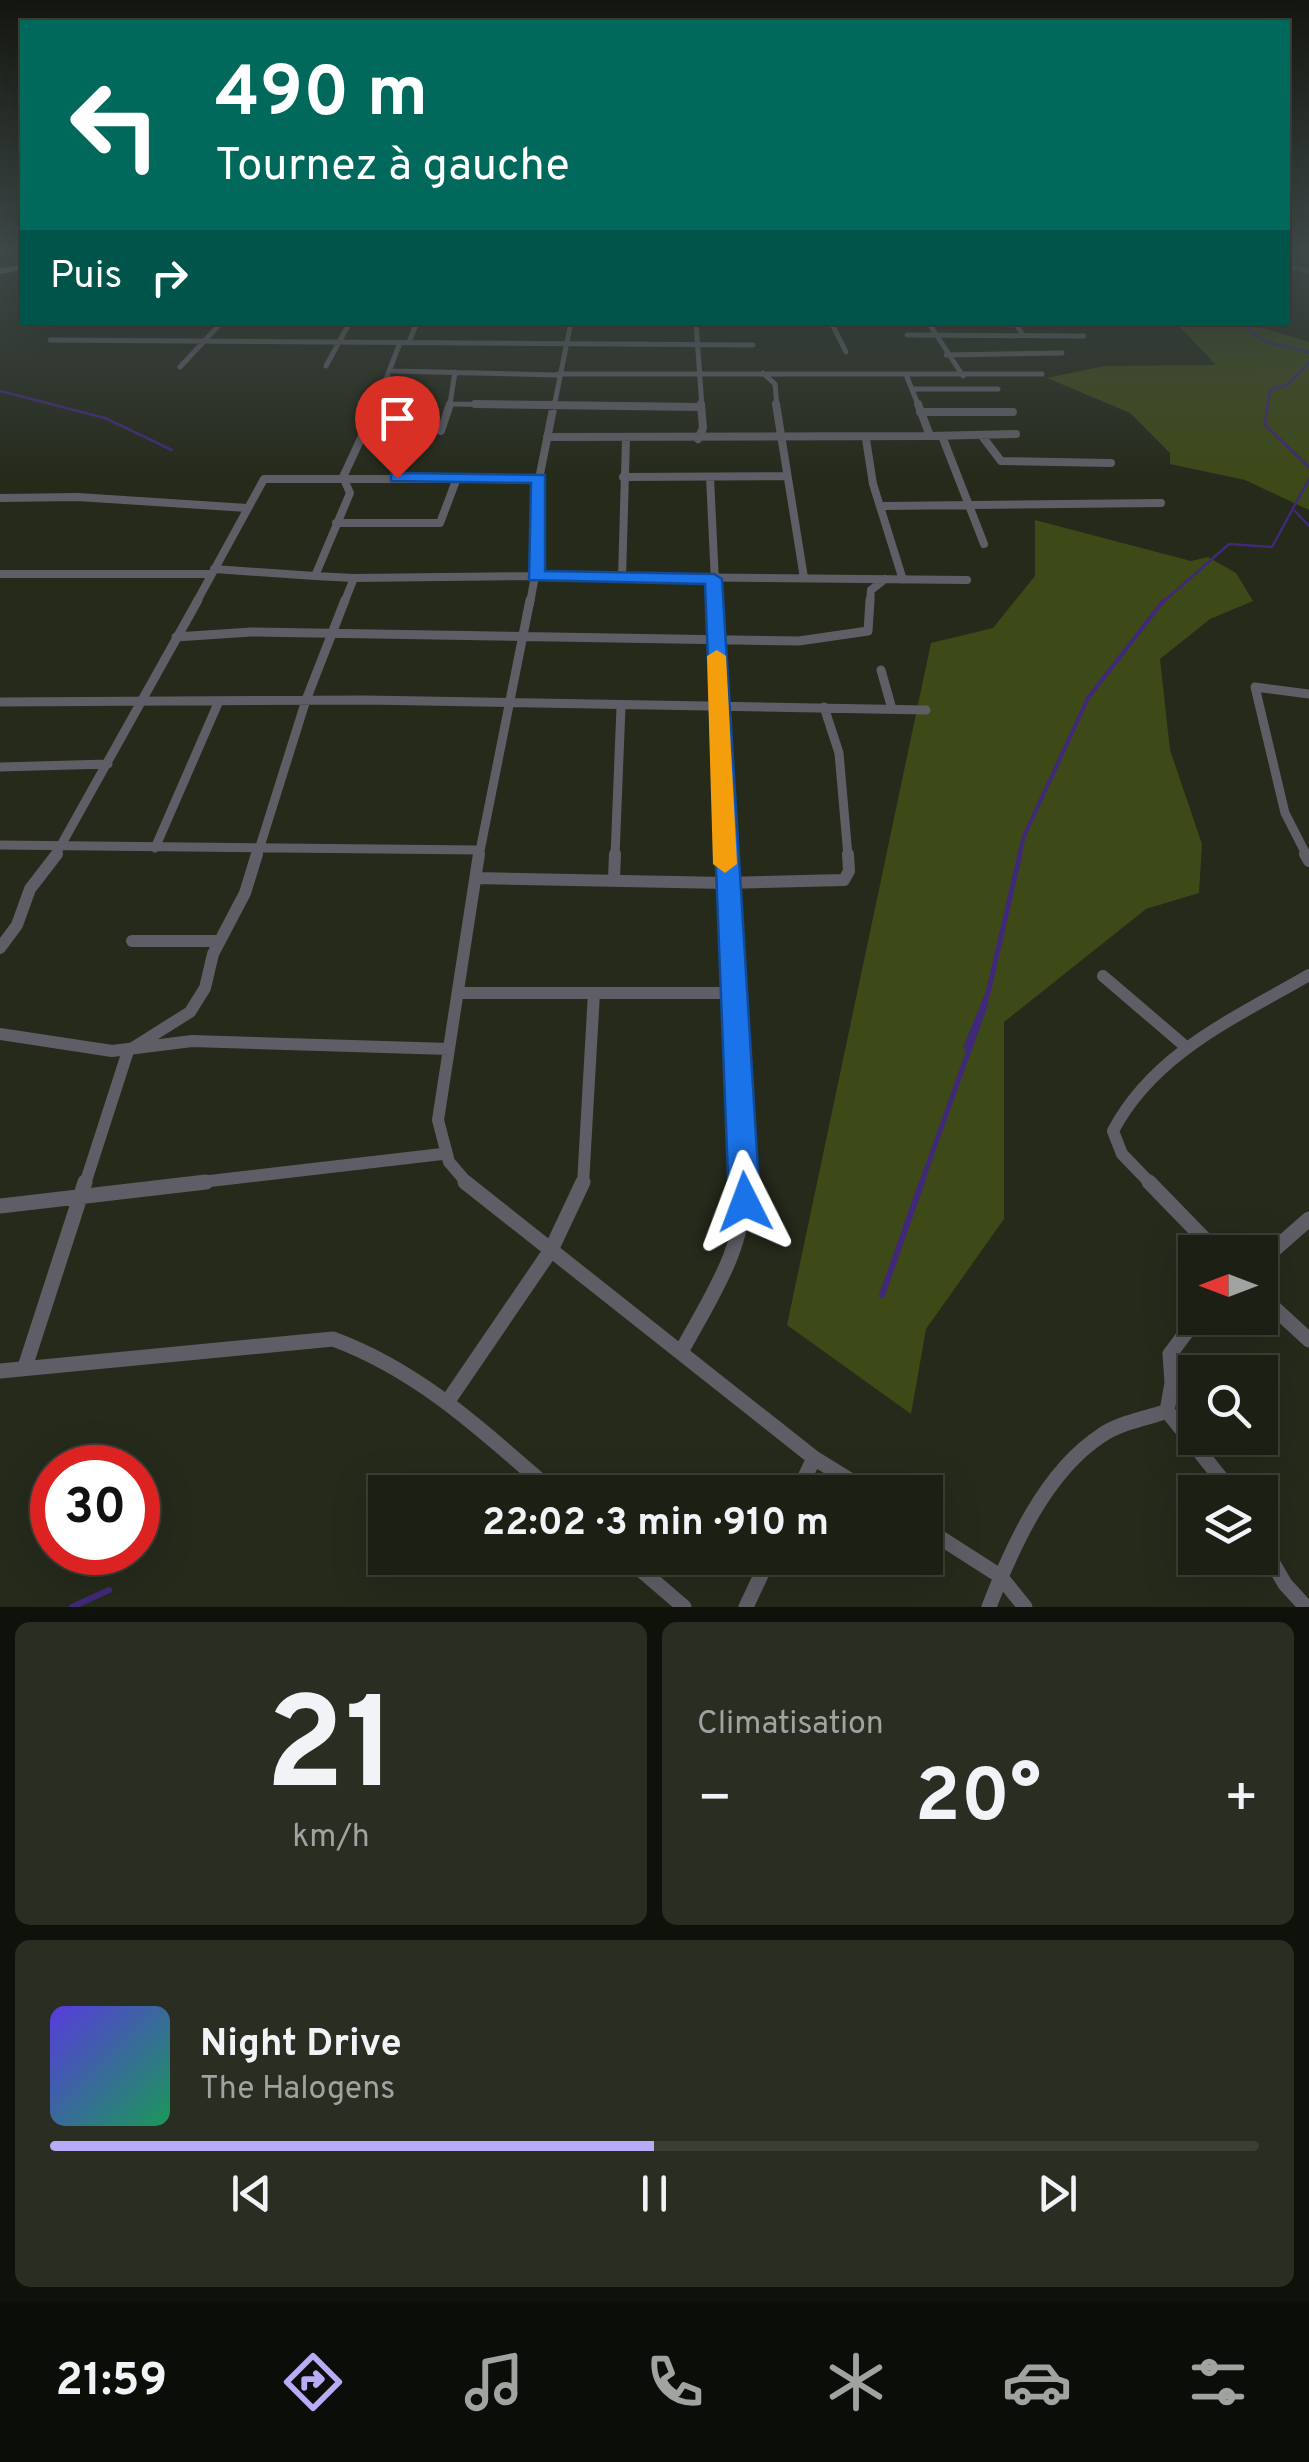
<!DOCTYPE html>
<html lang="fr">
<meta charset="utf-8">
<style>
:root{--surface:#1c2014;--page:#292d22;--text:#f1f3f6;--muted:#a0a3a0;--line:#3a3e34;--accent:#b8abf7}
body{margin:0;font-family:Overpass,sans-serif;background:var(--page);color:var(--text);height:100vh;display:flex;flex-direction:column;font-size:38px;white-space:nowrap}
*{box-sizing:border-box;margin:0}
p{font-size:32px;color:var(--muted)}
.icon{flex:none;width:55px;height:55px;fill:none;stroke:currentColor;stroke-width:2;stroke-linecap:round;stroke-linejoin:round}
.map{position:relative;height:1607px;overflow:hidden}
.details{display:flex;flex-direction:column;gap:15px;padding:15px;background:#0f120b;flex:1}
.details>*{flex:none}
.top-card{position:absolute;left:20px;top:20px;width:1270px;height:305px;border-radius:0px;box-shadow:0 10px 40px #0002,0 0 0 2px var(--line);background:#00695c;color:#fff;overflow:hidden}
.needle{width:65px;rotate:270deg}
.controls{position:absolute;left:1178px;top:1235px;display:grid;gap:20px}
.controls a{display:grid;place-items:center;width:100px;height:100px;border-radius:0px;background:var(--surface);box-shadow:0 10px 40px #0002,0 0 0 2px var(--line);font-size:50px}
.speed{position:absolute;left:30px;top:1445px;display:flex;gap:20px;font-size:50px;font-weight:700;text-align:center}
.speed>*{display:grid;place-content:center;width:130px;height:130px;border-radius:50%;background:var(--surface);box-shadow:0 10px 40px #0002,0 0 0 2px var(--line);line-height:1}
.speed .limit{border:15px solid #d22;background:#fff;color:#111}
.pin{position:absolute;display:grid;place-items:center;width:85px;height:85px;color:#fff;margin:-102px -42px;border-radius:50% 50% 50% 0;rotate:-45deg;box-shadow:0 0 10px #0007}
.pin .icon{rotate:45deg}
.me{position:absolute;width:110px;margin:-55px;rotate:357deg;stroke-linejoin:round;filter:drop-shadow(0 0 8px #0008)}
.turn{display:flex;align-items:center;gap:35px;height:210px;padding:0 30px;font-size:45px}
.turn .icon{width:130px;height:130px;stroke-width:2.5}
.turn b{display:block;font-size:70px;line-height:85px}
.then{display:flex;align-items:center;height:95px;padding:0 30px;background:#0003;gap:20px;font-size:38px}
.big{font-size:75px;font-weight:700;line-height:1.1}
.details .widget{flex:1;display:flex;flex-direction:column;justify-content:center;gap:15px;min-width:0;padding:0 35px;border-radius:15px;background:var(--page)}
.details .dial{align-items:center;gap:0}
.dial b{font-size:130px;line-height:1}
.song{display:flex;align-items:center;gap:30px}
.cover{width:120px;height:120px;border-radius:15px;background:linear-gradient(135deg,hsl(250 70% 55%),hsl(150 70% 35%))}
.played{height:10px;border-radius:5px;background:linear-gradient(90deg,var(--accent) 50%,var(--line) 50%)}
.keys{display:flex;justify-content:space-around;direction:ltr}
.heat{display:flex;justify-content:space-between;align-items:center;font-size:55px;direction:ltr}
.details .tiles{flex:1;display:grid;gap:15px;grid-template-columns:1fr 1fr}
.widget:last-child{grid-column:span 2}
.trip{position:absolute;left:368px;top:1475px;width:575px;height:100px;border-radius:0px;background:var(--surface);box-shadow:0 10px 40px #0002,0 0 0 2px var(--line);font-weight:700;line-height:100px;text-align:center}
.menu{display:flex;height:160px;justify-content:space-around;align-items:center;background:#0b0d08;color:var(--muted)}
.menu .icon{width:70px;height:70px}
.menu .on{color:var(--accent)}
.menu b{font-size:45px;color:var(--text)}
.map>svg:first-child{display:block}
.green{fill:#3d4917}
.lines{fill:none;stroke-linecap:round;stroke-linejoin:round}
.stream-far3{stroke:#402979;stroke-width:2.5}
.stream-far2{stroke:#402979;stroke-width:4}
.stream-far1{stroke:#402979;stroke-width:5}
.stream{stroke:#402979;stroke-width:6}
.street-far4{stroke:#5f5e66;stroke-width:5}
.street-far3{stroke:#5f5e66;stroke-width:8}
.street-far2{stroke:#5f5e66;stroke-width:9}
.street-far1{stroke:#5f5e66;stroke-width:12}
.street{stroke:#5f5e66;stroke-width:15}
.highway{fill:#aba9bc;fill-rule:evenodd}
.route{fill:#1a73e8;stroke:#114b97;stroke-width:2.5}
.slow{fill:#f59e0b}
</style>
<div class="map">
<svg width="1309" height="1607" viewBox="0 0 1309 1607">
<rect width="100%" height="100%" fill="#252a1b"/>
<path class="green" d="M1176 323H1247L1309 342V510L1245 480 1170 464V453L1130 413 1047 378 1104 366 1216 365Z
M1035 520 1191 561 1208 557 1236 573 1253 601 1210 619 1160 659 1170 750 1202 844 1199 893 1146 909 1004 1022V1219L926 1329 911 1414 787 1325 931 643 993 628 1035 576Z"/>
<g class="lines">
<path class="stream-far3" d="M1239 322 1264 341 1309 352
M1309 363 1287 385 1270 389 1265 425 1309 467
M0 391 105 418 172 450
M1295 511 1309 526
M1162 603 1229 544 1272 547 1309 479"/>
<path class="stream-far2" d="M1019 856 1024 836 1088 698 1164 600"/>
<path class="stream-far1" d="M921 1184 986 1003 966 1047 988 993 1020 854"/>
<path class="stream" d="M882 1295 922 1182
M72 1607 109 1590"/>
<path class="street-far4" d="M1288 266 1309 271
M696 322 702 407
M831 322 846 352
M928 322 963 376
M1015 322 1023 336
M907 335 1084 336
M50 340 753 345
M409 342 417 322
M946 355 1062 353
M326 366 350 322
M180 367 222 322
M392 371 558 375
M455 372 450 404 684 407
M763 373 775 384 777 407
M558 374H1042
M907 377 919 407
M913 389H998
M375 407 400 343
M554 407 571 322"/>
<path class="street-far3" d="M475 404 701 407
M554 404 539 479 535 576 967 580
M776 404 804 578
M918 404 930 436 1016 434
M920 412H1013
M441 431 450 404
M942 436 984 544
M982 436 1001 461 1111 463
M547 437 930 436
M698 439 703 428 701 404
M866 439 873 484 903 580
M343 477 377 404
M343 477 350 493 315 576 354 578 344 603
M623 477 786 476
M710 477 716 603
M0 498 78 497 247 508
M884 506 1161 503
M336 523H440L457 478
M214 569 315 576
M0 574H210
M354 578 535 576 530 603
M622 578 626 439
M196 603 264 479H539
M870 603 871 590 885 579"/>
<path class="street-far2" d="M716 600 728 856
M176 637 251 632 799 641 868 631 870 600
M881 670 892 709
M0 702 366 700 926 710
M824 707 839 753 848 856
M0 767 108 764
M0 845 480 850
M155 848 219 701
M55 856 198 600
M257 856 306 700 345 600
M479 856 530 600
M615 856 621 707
M1307 856 1285 813 1255 687 1309 694"/>
<path class="street-far1" d="M728 854 744 1184
M1305 854 1309 861
M476 878 726 883 844 880 849 871 848 854
M614 879 615 854
M132 941H218
M0 948 17 925 30 889 57 854
M1103 976 1186 1047
M458 993H733
M0 1034 112 1051 192 1041 449 1049
M85 1184 128 1051 190 1012 205 988 213 954 245 893 257 854
M184 1184 442 1154
M468 1184 449 1162 438 1120 479 854
M583 1184 594 993
M1151 1184 1122 1154 1113 1131C1154 1053 1235 1018 1309 975"/>
<path class="street" d="M465 1182 814 1458 869 1492
M1149 1182 1217 1252
M0 1206 206 1182
M1260 1262 1309 1219
M1260 1295 1309 1340
M681 1352C710 1298 747 1246 744 1182
M25 1367 85 1182
M0 1371 333 1339C420 1371 484 1432 553 1492
M448 1401 551 1250 583 1182
M1167 1411 1172 1383 1170 1354 1197 1318
M798 1492 814 1458
M925 1528 1000 1576 1025 1607
M1260 1541 1285 1584 1306 1607
M627 1558 684 1607
M746 1607 769 1558
M989 1607C1012 1547 1046 1471 1102 1435 1121 1422 1146 1419 1167 1411L1232 1492"/>
<path class="highway" d="M22 265V270L0 274V268Z"/>
</g>
<linearGradient id="sky" x2="0" y2="1"><stop stop-color="#14170f"/><stop offset="0.53" stop-color="#404a4a"/><stop offset="1" stop-color="#404a4a" stop-opacity="0"/></linearGradient>
<rect width="1309" height="479" fill="url(#sky)"/>
<path class="route" d="M397 473 545 475V571L714 574 722 579 760 1202 756 1213 745 1217 734 1213 729 1202 705 584 529 580 531 483 391 481V474Z"/>
<path class="slow" d="M717 650 726 656 737 864 725 873 713 864 707 656Z"/>
</svg>
<div class="controls">
<a><svg class="needle" viewBox="-14 -14 28 28"><path d="M0-13l5 13h-10z" fill="#e53935"/><path d="M0 13l5-13h-10z" fill="#a0a3a0"/></svg></a>
<a><svg class="icon" aria-label="search" viewBox="0 0 24 24"><circle cx="10" cy="10" r="6"/><path d="M15 15l6 6"/></svg></a>
<a><svg class="icon" aria-label="layers" viewBox="0 0 24 24"><path d="M12 4l9 5-9 5-9-5zM3 14l9 5 9-5"/></svg></a>
</div>
<div class="speed"><div class="limit">30</div></div>
<div class="pin" style="left:397px;top:478px;background:#d93025"><svg class="icon" aria-label="arrive" viewBox="0 0 24 24"><path d="M6 21V4h12l-3 4 3 4H6"/></svg></div>
<svg class="me" style="left:745px;top:1202px" viewBox="-20 -20 40 40"><path d="M0-17L14 15 0 8-14 15z" fill="#1a73e8" stroke="#fff" stroke-width="4"/></svg>
<div class="trip">22:02 · 3 min · 910 m</div>
<div class="top-card">
<div class="turn"><svg class="icon" aria-label="left" viewBox="0 0 24 24"><path d="M17 20v-9H6M10 6l-5 5 5 5"/></svg><div><b>490 m</b>Tournez à gauche</div></div>
<div class="then">Puis<svg class="icon" aria-label="right" viewBox="0 0 24 24"><path d="M7 20v-9h11M14 6l5 5-5 5"/></svg></div>
</div>
</div>
<section class="details">
<div class="tiles">
<div class="widget dial"><b>21</b><p>km/h</p></div>
<div class="widget"><p>Climatisation</p>
<div class="heat"><a>−</a><b class="big">20°</b><a>+</a></div>
</div>
<div class="widget">
<div class="song"><i class="cover"></i><div><b>Night Drive</b><p>The Halogens</p></div></div>
<div class="played"></div>
<div class="keys"><svg class="icon" aria-label="previous" viewBox="0 0 24 24"><path d="M18 5L8 12l10 7zM5 5v14"/></svg><svg class="icon" aria-label="pause" viewBox="0 0 24 24"><path d="M8 5v14M16 5v14"/></svg><svg class="icon" aria-label="next" viewBox="0 0 24 24"><path d="M6 5l10 7-10 7zM19 5v14"/></svg></div>
</div>
</div>
</section>
<nav class="menu">
<b>21:59</b>
<svg class="icon on" aria-label="directions" viewBox="0 0 24 24"><path d="M12 3l9 9-9 9-9-9zM9 14v-3h6M13 9l2 2-2 2"/></svg>
<svg class="icon" aria-label="music" viewBox="0 0 24 24"><path d="M9 18V5l10-2v13"/><circle cx="6" cy="18" r="3"/><circle cx="16" cy="16" r="3"/></svg>
<svg class="icon" aria-label="phone" viewBox="0 0 24 24"><path d="M5 4h4l2 5-3 2q2 4 5 5l2-3 5 2v4C11 20 4 13 5 4z"/></svg>
<svg class="icon" aria-label="climate" viewBox="0 0 24 24"><path d="M12 3v18M4 7l16 10M4 17L20 7"/></svg>
<svg class="icon" aria-label="car" viewBox="0 0 24 24"><path d="M5 17H2v-5l4-1 3-4h7l3 4 3 1v5h-3M9 17h6M6 11h13"/><circle cx="7" cy="17" r="2"/><circle cx="17" cy="17" r="2"/></svg>
<svg class="icon" aria-label="filters" viewBox="0 0 24 24"><path d="M4 7h16M4 17h16"/><circle cx="9" cy="7" r="2"/><circle cx="15" cy="17" r="2"/></svg>
</nav>
